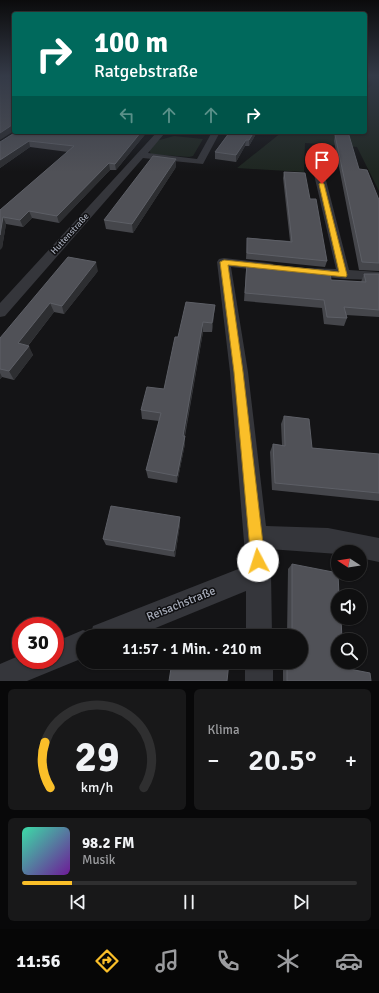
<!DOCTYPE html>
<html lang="de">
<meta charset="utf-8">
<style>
:root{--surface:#0f0f10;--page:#181819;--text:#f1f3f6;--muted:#9b9c9f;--line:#2f2f30;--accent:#fabf29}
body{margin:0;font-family:Signika,sans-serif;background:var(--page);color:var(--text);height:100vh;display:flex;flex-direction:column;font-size:15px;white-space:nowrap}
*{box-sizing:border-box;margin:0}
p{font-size:13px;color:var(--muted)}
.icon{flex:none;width:22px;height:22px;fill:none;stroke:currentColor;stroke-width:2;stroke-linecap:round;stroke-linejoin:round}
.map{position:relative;height:681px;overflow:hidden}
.panel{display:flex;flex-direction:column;gap:8px;padding:8px;background:#080809;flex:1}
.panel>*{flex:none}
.hud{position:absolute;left:12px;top:12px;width:355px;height:122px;border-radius:4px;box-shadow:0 1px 3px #0004,0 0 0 1px var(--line);background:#00695c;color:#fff;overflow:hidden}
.needle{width:26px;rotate:282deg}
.controls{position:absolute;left:331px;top:545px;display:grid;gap:8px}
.controls a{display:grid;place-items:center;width:36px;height:36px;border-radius:50%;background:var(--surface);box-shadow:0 1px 3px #0004,0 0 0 1px var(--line);font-size:20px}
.speed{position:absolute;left:12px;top:617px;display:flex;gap:8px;font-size:20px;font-weight:700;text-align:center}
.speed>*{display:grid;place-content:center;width:52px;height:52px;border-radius:50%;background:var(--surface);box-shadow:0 1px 3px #0004,0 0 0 1px var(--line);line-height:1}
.speed .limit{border:6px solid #d22;background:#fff;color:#111}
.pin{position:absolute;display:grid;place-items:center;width:34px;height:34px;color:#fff;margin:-41px -17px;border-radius:50% 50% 50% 0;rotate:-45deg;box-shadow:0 0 4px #0007}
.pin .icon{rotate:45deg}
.me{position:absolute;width:44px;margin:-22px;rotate:355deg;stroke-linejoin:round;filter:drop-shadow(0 0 3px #0008)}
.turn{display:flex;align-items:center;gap:14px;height:84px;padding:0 16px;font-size:18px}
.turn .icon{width:52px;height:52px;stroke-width:2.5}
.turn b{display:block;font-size:28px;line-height:34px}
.lanes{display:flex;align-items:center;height:38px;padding:0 16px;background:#0003;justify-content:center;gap:20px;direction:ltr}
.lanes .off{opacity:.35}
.big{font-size:30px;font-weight:600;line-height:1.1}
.panel .widget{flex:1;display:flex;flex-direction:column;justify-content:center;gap:6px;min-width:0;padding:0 14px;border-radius:6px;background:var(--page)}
.panel .dial{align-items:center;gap:0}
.dial svg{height:104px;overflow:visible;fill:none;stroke:var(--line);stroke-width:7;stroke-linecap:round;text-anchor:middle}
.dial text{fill:var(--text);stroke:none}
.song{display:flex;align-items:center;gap:12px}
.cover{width:48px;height:48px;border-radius:6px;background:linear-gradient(135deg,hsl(160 70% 55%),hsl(280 70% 35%))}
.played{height:4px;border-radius:2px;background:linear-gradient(90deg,var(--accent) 15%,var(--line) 15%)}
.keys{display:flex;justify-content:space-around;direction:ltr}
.heat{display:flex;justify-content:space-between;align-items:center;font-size:22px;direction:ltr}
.panel .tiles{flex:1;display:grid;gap:8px;grid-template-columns:1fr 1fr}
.widget:last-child{grid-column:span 2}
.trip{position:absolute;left:76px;top:629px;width:232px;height:40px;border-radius:20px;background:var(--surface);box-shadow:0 1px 3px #0004,0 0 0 1px var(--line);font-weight:600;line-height:40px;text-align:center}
.tab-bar{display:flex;height:64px;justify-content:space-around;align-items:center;background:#060606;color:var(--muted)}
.tab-bar .icon{width:28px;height:28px}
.tab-bar .active{color:var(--accent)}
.tab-bar b{font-size:18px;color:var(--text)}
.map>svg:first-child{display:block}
.green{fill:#1e2620}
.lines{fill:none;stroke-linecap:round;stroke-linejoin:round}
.street{fill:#35363b;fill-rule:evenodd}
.wall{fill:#45464b}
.shaded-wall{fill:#2d2e31}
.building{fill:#505157;stroke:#5d5f66}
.route{fill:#fabf29;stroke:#a27c1b}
.labels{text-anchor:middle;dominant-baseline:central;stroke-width:3;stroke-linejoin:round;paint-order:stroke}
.far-street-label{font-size:9px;fill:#a5aab7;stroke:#0f0f11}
.near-street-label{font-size:12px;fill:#a5aab7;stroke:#0f0f11}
</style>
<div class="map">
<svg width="379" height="681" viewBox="0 0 379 681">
<rect width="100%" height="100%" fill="#141416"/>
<path class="green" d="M370 77H379V191L357 147 305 143 304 172 237 168 282 132H365V91L372 85Z
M174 136 203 139 193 156 189 157 151 154 149 150 156 141Z"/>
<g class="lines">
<path class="street" d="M157 132H162L164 134 148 153 197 159 212 132H220L203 164 143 158 5 316 0 317V303Z
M314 150 319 153 349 270 379 272V280L344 279 309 275 304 274 302 271 304 268 336 269 309 153Z
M224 258 268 263 273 264 275 267 273 270 268 271 231 267 248 372 266 526 328 528 379 538V562L360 558V552H338V554L269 549 271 573 272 636H246V591L136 636H83V658L27 681H0V664L21 655V660H55V642L83 630 91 633 93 626 246 566 230 372 217 262 219 259Z
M245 662H273V681H245Z"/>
</g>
<path class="wall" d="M147 132 116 170H110L59 223 32 218 23 227 6 224 2 248 0 210 68 152 30 147 0 168V142Z
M171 132H211L209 135Z
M220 132H261H257L249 146H245L236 162 215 159V152L227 135H220Z
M335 135 379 200V271L359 270 334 141Z
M176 167 133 233 106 229 104 220Z
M284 172 310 199 327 261 325 267 246 259 247 238 290 241 283 178Z
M247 263 331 280 361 282 364 274H379V317L346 315 347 318 344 326 324 324 322 308 244 301 246 270Z
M98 271 64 314 54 312 28 346 33 355 14 380 2 377 0 379V338Z
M215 305 212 332H203L185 436V444L177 483 148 478 146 470 159 421 142 419 141 410 164 389 178 337Z
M284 416 312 448 379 454V501L272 490 270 452 273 444 282 445 281 424Z
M180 517V524L175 557 106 545 103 539Z
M292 564 344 668 371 681H283V662H301V636H287L288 569Z"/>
<path class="shaded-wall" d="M12 125 14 131 0 140V133Z
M141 132H147L116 170 115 164Z
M254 132H257L249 146V140Z
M246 140 245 146 236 162V155Z
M29 141 30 147 0 168V160Z
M176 159V167L133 233 132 224Z
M109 163 110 170 59 223 57 216Z
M29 211 32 218 23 227 20 220Z
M3 217 6 224 2 248 0 250V235Z
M96 262 98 271 64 314 62 306Z
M50 303 54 312 23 352 18 343Z
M215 305 212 332V323Z
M203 322V332L183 444V436Z
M29 346 33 355 14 380 9 371Z
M0 373 2 377 0 379Z
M185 436V444L177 483V476Z
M180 517V524L175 557 174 551Z"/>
<path class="building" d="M0 76H14V125H12L0 133Z
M16 132H141L115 164 109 163 57 216 29 211 20 220 3 217 0 235V210L74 146 29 141 0 160V142Z
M230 132H254L249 140H246L236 155 215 152Z
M348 132 359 169 367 170 379 200V263L362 262 335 135Z
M153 156 176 159 132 224 104 220Z
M284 172 305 173 310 199H316L327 261 247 253V238L292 242Z
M68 257 96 262 62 306 50 303 18 343 29 346 9 371 0 369V338Z
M247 263 330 271 331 280 366 282 364 274H379V310L344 307 347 318 327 317 324 300 245 293Z
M186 302 215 305 212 323 203 322 183 436H185L177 476 146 470 161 413 141 410 147 387 164 389 175 337H178Z
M284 416 309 419 312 448 379 454V493L275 483 273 444 285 446Z
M111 506 180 517 174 551 103 539Z
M292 564 338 573 339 596H338V618H341L342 640H338V662H343L344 668 370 673 371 681H287V662H301V636H292Z
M172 662H229L227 681H169Z"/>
<linearGradient id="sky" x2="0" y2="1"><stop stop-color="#0b0b0c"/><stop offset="0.44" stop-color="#343a47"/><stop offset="1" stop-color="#343a47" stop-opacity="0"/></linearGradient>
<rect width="379" height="172" fill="url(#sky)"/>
<path class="route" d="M322 182 324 184 347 275 346 277 228 265 243 372 265 561 263 566 258 568 253 566 251 561 234 372 220 262 224 260 339 272 319 184Z"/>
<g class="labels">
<g class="far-street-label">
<text transform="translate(70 234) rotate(-48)">Huttenstraße</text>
</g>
<g class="near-street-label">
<text transform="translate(181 604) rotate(-22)">Reisachstraße</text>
</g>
</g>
</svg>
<div class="controls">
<a><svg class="needle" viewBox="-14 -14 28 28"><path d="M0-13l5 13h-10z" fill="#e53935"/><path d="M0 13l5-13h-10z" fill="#9b9c9f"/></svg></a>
<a><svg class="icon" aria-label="sound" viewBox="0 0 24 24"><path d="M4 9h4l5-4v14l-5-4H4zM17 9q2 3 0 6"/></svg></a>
<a><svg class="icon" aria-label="search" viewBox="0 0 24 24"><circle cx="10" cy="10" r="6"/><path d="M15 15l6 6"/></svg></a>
</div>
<div class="speed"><div class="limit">30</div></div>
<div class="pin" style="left:322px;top:184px;background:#d93025"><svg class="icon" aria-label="arrive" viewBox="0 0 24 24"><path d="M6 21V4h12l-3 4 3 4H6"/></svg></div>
<svg class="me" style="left:258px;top:561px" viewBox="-20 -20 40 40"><circle r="19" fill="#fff"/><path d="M0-13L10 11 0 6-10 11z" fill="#fabf29"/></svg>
<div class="trip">11:57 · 1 Min. · 210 m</div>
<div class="hud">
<div class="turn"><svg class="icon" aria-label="right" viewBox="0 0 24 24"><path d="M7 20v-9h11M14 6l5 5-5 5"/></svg><div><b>100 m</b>Ratgebstraße</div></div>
<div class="lanes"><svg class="icon off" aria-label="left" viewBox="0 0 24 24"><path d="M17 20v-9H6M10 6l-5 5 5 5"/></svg><svg class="icon off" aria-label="ahead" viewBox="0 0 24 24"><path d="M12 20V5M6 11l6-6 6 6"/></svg><svg class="icon off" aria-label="ahead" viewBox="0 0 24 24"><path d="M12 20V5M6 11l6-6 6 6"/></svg><svg class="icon" aria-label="right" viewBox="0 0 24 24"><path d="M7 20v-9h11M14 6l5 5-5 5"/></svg></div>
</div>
</div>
<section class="panel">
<div class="tiles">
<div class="widget dial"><svg viewBox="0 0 100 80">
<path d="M14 69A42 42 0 1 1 86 69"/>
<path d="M14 69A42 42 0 0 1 10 34" stroke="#fabf29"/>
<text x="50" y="56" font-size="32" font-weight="700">29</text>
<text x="50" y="72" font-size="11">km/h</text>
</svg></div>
<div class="widget"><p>Klima</p>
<div class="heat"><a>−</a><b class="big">20.5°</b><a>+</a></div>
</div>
<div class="widget">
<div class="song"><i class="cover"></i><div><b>98.2 FM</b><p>Musik</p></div></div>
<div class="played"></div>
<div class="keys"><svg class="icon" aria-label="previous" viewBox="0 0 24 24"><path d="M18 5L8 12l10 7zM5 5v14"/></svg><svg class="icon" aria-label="pause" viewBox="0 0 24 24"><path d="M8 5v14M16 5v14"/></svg><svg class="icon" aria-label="next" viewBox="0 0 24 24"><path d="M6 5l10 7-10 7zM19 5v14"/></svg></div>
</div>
</div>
</section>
<nav class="tab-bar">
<b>11:56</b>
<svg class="icon active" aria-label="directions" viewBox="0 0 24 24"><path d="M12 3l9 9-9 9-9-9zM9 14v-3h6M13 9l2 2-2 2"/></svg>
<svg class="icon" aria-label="music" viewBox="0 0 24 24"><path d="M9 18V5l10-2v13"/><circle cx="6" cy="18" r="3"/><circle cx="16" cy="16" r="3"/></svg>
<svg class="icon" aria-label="phone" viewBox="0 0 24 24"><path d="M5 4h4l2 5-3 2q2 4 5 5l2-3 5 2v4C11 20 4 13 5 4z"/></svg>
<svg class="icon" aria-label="climate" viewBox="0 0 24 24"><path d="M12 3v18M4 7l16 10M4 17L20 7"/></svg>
<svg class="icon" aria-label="car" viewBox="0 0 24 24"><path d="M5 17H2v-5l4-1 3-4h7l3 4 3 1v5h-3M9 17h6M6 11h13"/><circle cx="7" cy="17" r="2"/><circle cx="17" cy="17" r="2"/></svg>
</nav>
